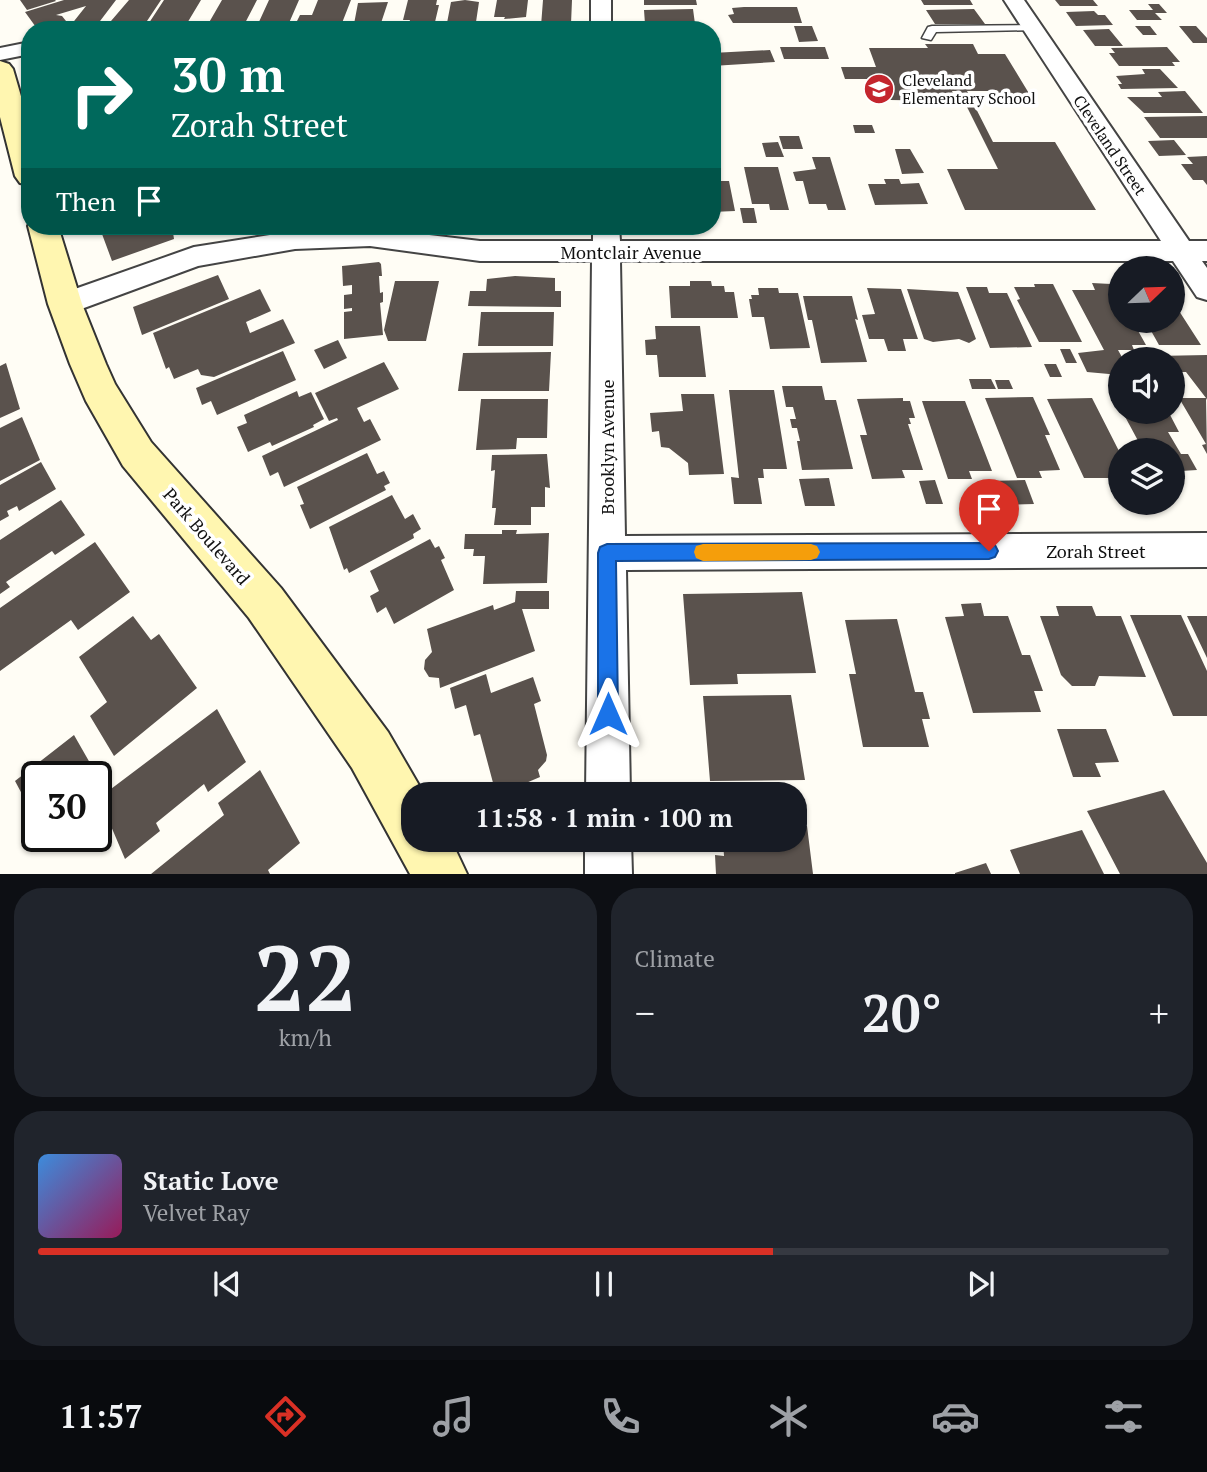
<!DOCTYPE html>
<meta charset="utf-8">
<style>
:root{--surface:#171b24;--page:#20242c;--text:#f1f3f6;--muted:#9ea1a6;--line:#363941;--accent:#d93025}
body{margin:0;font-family:"PT Serif",serif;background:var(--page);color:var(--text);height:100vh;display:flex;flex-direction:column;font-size:26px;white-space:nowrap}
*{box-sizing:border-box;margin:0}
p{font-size:23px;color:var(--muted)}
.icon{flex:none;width:38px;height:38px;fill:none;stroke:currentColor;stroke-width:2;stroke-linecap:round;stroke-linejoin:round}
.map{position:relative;height:874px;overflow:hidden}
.sheet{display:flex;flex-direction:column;gap:14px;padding:14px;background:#0d0f14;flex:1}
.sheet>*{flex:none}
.banner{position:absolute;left:21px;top:21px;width:700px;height:214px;border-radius:28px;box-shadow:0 2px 5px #0004;background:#00695c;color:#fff;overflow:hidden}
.needle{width:46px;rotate:67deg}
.buttons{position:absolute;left:1108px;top:256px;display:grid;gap:14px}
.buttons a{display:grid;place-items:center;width:77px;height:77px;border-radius:50%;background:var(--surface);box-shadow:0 2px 5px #0004;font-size:35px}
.speed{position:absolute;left:21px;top:761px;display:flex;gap:14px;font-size:35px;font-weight:700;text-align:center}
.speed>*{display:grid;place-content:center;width:91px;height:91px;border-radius:50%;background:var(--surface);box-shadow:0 2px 5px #0004;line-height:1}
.speed .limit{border:4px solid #111;border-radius:10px;background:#fff;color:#111}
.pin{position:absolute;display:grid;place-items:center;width:60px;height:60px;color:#fff;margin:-72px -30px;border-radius:50% 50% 50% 0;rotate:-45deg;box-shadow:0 0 7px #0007}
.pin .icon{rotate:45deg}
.me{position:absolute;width:77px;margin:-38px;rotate:0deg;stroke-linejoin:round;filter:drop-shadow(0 0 5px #0008)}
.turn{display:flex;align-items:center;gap:24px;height:147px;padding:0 35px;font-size:32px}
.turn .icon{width:91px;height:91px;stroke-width:2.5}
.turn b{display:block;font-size:49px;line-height:60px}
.then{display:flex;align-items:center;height:66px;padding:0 35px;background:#0003;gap:14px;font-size:26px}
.big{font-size:52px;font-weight:700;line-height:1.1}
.sheet .widget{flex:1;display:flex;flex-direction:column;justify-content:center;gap:10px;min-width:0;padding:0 24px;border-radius:28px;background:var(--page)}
.sheet .dial{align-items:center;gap:0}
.dial b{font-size:91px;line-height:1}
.song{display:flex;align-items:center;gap:21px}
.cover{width:84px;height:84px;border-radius:10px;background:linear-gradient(135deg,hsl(210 70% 55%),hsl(330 70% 35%))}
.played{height:7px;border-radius:4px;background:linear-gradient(90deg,var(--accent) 65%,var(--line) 65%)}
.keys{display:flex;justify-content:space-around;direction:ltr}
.heat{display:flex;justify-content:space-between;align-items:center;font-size:38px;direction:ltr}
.sheet .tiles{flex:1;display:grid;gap:14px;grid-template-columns:1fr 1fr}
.widget:last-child{grid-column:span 2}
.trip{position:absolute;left:401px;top:782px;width:406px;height:70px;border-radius:28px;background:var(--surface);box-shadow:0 2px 5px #0004;font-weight:700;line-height:70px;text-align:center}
.tab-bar{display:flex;height:112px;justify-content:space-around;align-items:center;background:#090b0e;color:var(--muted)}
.tab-bar .icon{width:49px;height:49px}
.tab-bar .active{color:var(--accent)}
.tab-bar b{font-size:32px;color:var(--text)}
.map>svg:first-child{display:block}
.building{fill:#5a524d}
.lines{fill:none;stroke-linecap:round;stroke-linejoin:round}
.lane-casing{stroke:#444;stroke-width:3}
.street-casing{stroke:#444;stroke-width:4}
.secondary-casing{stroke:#333;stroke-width:4}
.lane{fill:#fff;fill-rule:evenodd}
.street{fill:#fff;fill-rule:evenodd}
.secondary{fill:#fff6b0;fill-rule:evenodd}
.route{fill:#1a73e8;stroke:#114b97;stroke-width:2}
.slow{fill:#f59e0b}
.labels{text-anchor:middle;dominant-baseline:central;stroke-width:7;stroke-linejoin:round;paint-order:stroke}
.far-poi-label{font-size:16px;fill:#111;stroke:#fff;text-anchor:start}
.far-street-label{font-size:16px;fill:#111;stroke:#fff}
.street-label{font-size:18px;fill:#111;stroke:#fff}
</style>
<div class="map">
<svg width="1207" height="874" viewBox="0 0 1207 874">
<rect width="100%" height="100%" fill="#fffdf5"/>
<path class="building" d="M20 0H55L56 1 27 10Z
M64 0H116L94 29 67 30 86 6 56 15 62 16 66 21 38 30 25 12Z
M129 0H161L141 30 105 28Z
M164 0H201L186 25 147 26Z
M222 0H257L244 25 207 26Z
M269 0H299L289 23 258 24Z
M318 0H351L342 23 295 25 300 15H312Z
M408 0H437L436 5H439L435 22 409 23 410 20H403Z
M465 0 479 2 476 22 447 23 451 2Z
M497 0H528L526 17 504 19 505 17H494Z
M543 0H572L571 24 541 26Z
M644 0H696L697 5H644Z
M921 0H970L973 5H924Z
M1055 0H1093L1098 6H1060Z
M388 2 381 23 354 24 358 3Z
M1148 4H1159L1167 13H1155L1162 20H1137L1129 10H1153Z
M744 7H797L802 23H733L728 15 734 14 732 8Z
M693 9 695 24H645L644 10Z
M974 9 985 24H935L926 10Z
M1094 11 1098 15H1105L1113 25 1076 26 1066 12Z
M794 26H812L818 41 799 42Z
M1135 26H1150L1157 35H1143Z
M1179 26H1196L1207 38V43H1193Z
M1109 29 1123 46H1095L1083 30Z
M925 44H973L978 54H1005L1033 100 1001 101 996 91H967L993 142H1055L1096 210H965L947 169H998L959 91H952L956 101 890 100 881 79H845L841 67H876L869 48H928Z
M780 47H825L829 59H784Z
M1167 47 1180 62H1172L1175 66H1119L1109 53H1115L1111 48Z
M770 50 775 62 712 66V53Z
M1142 69H1160L1178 88 1121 89 1118 84H1122L1116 76 1145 74Z
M1185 91 1203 113H1144L1127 97H1162L1158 92Z
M1207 116V138H1160L1144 117Z
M853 125H872L875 133H855Z
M779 136H799L803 149H783Z
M1174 140 1186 155 1159 156 1148 141Z
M778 142 784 157H766L762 143Z
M895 149H910L924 173 902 174Z
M1207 156V185L1203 180H1193L1181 164H1193L1187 157Z
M812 157H830L846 210H828L826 204H809L803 181H796L793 172 816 169Z
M744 167H778L789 210H770L769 204H752Z
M884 179H899L901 184 919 183 928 204 875 205 868 184H886Z
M712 181H729L735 211 712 212Z
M740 208H754L757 223H743Z
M114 226H172L174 239 112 261 102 234 114 231Z
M379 262 381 264 382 276H379L380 293 383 292V302L380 303 383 335 344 339V312L352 311V308L344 309V295L352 294V285L343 286 342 266Z
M218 275 229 299 142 335 133 307Z
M515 276 555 278V291H561V307L468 306 470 291H486L487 279Z
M395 281H439L426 341H388L384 330Z
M690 281H711L712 286H724L725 292H734L738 318H671L669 286H690Z
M1092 283 1111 284 1120 300V320H1132L1146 345H1132L1134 350H1118L1123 359H1120V375L1087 372 1078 353 1104 350 1072 290H1095Z
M1034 284H1053L1082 342H1039L1017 300 1020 299 1014 287H1035Z
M966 287H987L989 293H1007L1032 347 990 348Z
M758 288H778L779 293H798L810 348 770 349 764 317H752L749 299H752L751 295H759Z
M867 288 901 289 918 339H903L906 351H888L884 339H869L862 315 875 314Z
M260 289 271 311 246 322 250 333 283 319 295 343 214 377 201 375 198 369 174 379 169 367 166 369 153 333Z
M907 289 958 292 976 339 969 343 959 339 933 342 924 339Z
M803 296H852L858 320 855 319 867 362 821 363 812 320H808Z
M1172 300 1201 345H1159L1145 320H1172Z
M481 312H554L553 346H478Z
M655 326H700L706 377H659L657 355H646L645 340 656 339Z
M338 340 347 358 324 369 314 350Z
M1060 349H1070L1077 363H1066Z
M283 351 296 380 217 415 211 401 202 405 196 388Z
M551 352 549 391H458L463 353Z
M1207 355V400L1206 398 1207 454 1202 445 1206 444 1179 398H1206L1186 372H1172V359H1158L1156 356Z
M384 362 399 389 357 408 364 422 370 419 381 440 284 487 278 472 270 476 262 456 338 420 337 418 329 421 315 393Z
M6 363 20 409 0 418V366Z
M1044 364H1056L1062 377H1050Z
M969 379H991L996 389H972Z
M995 380H1009L1013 389H998Z
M782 386H822L825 400H836L853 469 802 470 797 441H800L797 428H792L790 419H796L793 407H786Z
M729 390H774L787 469H763L764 478H758L762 504H734L731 477 739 478Z
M297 391 299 397 311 392 324 419 313 425 314 427 272 446 270 442 248 452 237 427 247 423 244 415Z
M681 394H714L724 474 689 475 688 463 669 448 661 447 659 431 652 432 650 413 683 411Z
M1033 397 1050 435H1045L1060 470 1039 471 1042 478H1017L985 398Z
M903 398V401H910L915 418H909L911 424H908L923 470H902L905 478 872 479 860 435H867L857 399Z
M1092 398 1120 453V470H1109L1113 478H1084L1047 399Z
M481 399H548L547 438H517L516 449 476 450Z
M922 401H965L992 471H969L972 479H948Z
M1122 411H1168L1179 432H1168L1181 454H1188L1197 470 1181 471 1185 479H1172V450H1143Z
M22 417 40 460 0 481V428Z
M367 453 377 474 384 471 390 483 384 486 386 490 310 529 300 505 304 504 297 487Z
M547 454 550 488 545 487V507H531V525H494L496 508H492L495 470 491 471 492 455Z
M41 462 56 489 19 511 17 506 7 511 9 516 0 521V485Z
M829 478 835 506H805L799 479Z
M935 480 943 504H926L919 481Z
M1025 480 1034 504 996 505 988 481Z
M392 495 405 519 413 514 421 529 413 534 414 538 349 573 347 568 344 570 329 527Z
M61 500 85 535 55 555 52 551 6 582 10 587 0 594V540Z
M502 530H517L516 534 549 533 547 583 483 584 485 556H473L474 549H464L465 534H502Z
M430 539 435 548 439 546 445 558 441 560 454 590 394 624 386 607 377 613 370 596 379 591 370 571Z
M95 542 130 592 78 630 71 620 0 671V608Z
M516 591H549V609H522L535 651 440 688 439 678 429 677 424 669 425 660 432 652 427 629 493 605 494 610 515 602Z
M802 592 816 673 737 674 738 684 690 685 683 594Z
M981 603 984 616H1008L1022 655H1030L1043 691H1034L1041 712 973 713 945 617 964 616 961 604Z
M1056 606H1092L1096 616H1121L1146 677 1099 676 1095 686H1072L1061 675 1040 616H1059Z
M1130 615H1181L1207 671V716H1173Z
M133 616 151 640 159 634 197 688 114 756 90 716 107 702 79 657Z
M1187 616H1207V658Z
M897 619 915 692H923L930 719H922L929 747H863L849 674H856L845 620Z
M486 674 491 693 533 677 541 701 534 704 547 755 546 761 538 770 540 777 526 783 528 794H496L480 734 474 736 466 705 455 709 450 688Z
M791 695 805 780 710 781 703 696Z
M217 709 246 762 208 792 204 784 156 823 160 831 125 859 99 798Z
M1057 729H1106L1119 762 1095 763 1101 777H1073Z
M74 735 98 777H37V822L15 781Z
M260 770 300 843 268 870 270 874H151L224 815 218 803Z
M1164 790 1207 863V874H1120L1087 811Z
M794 812 798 826H807L813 874H716L715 855 724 856 723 840H794Z
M1082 830 1104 874H1020L1010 850Z
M986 863 991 874H955V873Z"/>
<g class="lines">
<g class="lane-casing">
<path id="lane" d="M1032 25 1037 28 1036 30 936 32 931 40 922 38 928 27 932 26Z"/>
</g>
<g class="street-casing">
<path id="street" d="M591 0H611V30H591Z
M1004 0H1024L1189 241H1207V261H1202L1207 268V300L1197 297 1173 261H620L625 536 1207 533V567L626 570 630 794H586L592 261H480L370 246 295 249 198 266 65 315 55 312 50 304 55 296 194 247 295 231 370 228 480 241H593V226H619L620 241H1161Z
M30 42V54L0 60V48Z
M585 840H631L632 874H585Z"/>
</g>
<g class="secondary-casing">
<path id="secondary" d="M0 61 9 64 13 69 30 127V185L20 183 15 176 0 117Z
M30 222V226H58L82 304 106 364 115 384 151 442 281 588 388 732 424 794H413V840H451L467 874H410L352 768 249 618 123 466 86 401 70 364 48 304 28 226Z"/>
</g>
<use href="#lane" class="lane"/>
<use href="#street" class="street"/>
<use href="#secondary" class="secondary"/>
</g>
<path class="route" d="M989 543 995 545 998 551 995 557 989 559 616 561 618 714 615 721 608 724 600 721 598 714V553L600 547 607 544Z"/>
<path class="slow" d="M703 544H811L817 546 820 552 817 558 811 560 703 561 696 558 694 552 696 546Z"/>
<defs>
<g id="school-disc" transform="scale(1.575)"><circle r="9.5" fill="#c4262e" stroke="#fff"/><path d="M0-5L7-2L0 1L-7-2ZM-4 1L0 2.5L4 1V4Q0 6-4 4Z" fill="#fff"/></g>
</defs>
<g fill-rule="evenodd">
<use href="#school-disc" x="879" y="89"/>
</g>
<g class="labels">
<g class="far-poi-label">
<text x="902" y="80">Cleveland<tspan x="902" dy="18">Elementary School</tspan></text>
</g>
<g class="far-street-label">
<text transform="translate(1110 145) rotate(56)">Cleveland Street</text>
</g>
<g class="street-label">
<text x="631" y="252">Montclair Avenue</text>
<text transform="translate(607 447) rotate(-90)">Brooklyn Avenue</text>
<text transform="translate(207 536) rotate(49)">Park Boulevard</text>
<text x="1096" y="551">Zorah Street</text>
</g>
</g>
</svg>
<div class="buttons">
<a><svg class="needle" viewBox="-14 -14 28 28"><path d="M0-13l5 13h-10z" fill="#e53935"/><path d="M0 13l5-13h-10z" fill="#9ea1a6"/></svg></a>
<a><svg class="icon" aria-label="sound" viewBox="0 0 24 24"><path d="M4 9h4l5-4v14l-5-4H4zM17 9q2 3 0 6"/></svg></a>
<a><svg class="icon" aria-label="layers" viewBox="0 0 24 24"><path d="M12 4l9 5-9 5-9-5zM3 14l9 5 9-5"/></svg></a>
</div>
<div class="speed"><div class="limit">30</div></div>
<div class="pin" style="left:989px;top:551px;background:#d93025"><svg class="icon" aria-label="arrive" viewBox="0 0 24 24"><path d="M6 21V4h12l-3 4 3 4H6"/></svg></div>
<svg class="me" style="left:608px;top:714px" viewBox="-20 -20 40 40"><path d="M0-17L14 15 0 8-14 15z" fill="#1a73e8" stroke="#fff" stroke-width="4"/></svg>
<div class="trip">11:58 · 1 min · 100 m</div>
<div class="banner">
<div class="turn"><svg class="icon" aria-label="right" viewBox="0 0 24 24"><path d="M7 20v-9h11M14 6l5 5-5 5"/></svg><div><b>30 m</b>Zorah Street</div></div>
<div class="then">Then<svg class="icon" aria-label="arrive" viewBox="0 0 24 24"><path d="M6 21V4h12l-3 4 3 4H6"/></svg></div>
</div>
</div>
<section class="sheet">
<div class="tiles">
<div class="widget dial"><b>22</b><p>km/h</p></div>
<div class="widget"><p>Climate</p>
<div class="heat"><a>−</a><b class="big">20°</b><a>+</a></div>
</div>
<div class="widget">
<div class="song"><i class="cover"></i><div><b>Static Love</b><p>Velvet Ray</p></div></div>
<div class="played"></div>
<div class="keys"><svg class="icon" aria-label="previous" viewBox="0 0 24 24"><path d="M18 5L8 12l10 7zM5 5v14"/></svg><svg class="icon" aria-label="pause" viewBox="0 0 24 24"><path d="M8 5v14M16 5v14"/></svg><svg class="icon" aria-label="next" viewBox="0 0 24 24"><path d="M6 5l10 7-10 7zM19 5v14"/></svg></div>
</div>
</div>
</section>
<nav class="tab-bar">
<b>11:57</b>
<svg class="icon active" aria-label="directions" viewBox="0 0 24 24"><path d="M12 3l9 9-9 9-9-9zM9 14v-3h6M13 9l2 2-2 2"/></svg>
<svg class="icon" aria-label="music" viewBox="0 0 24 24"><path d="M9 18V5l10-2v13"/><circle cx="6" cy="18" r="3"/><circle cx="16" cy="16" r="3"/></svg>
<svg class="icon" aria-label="phone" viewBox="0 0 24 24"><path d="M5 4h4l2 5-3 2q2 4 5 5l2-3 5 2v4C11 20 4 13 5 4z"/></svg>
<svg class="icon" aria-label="climate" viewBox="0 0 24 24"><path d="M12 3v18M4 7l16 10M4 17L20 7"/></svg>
<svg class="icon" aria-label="car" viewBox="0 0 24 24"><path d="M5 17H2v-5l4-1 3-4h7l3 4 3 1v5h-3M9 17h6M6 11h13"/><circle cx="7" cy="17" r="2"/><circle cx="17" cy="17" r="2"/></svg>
<svg class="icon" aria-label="filters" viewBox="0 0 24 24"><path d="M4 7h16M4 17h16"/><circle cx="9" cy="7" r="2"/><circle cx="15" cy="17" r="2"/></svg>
</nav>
